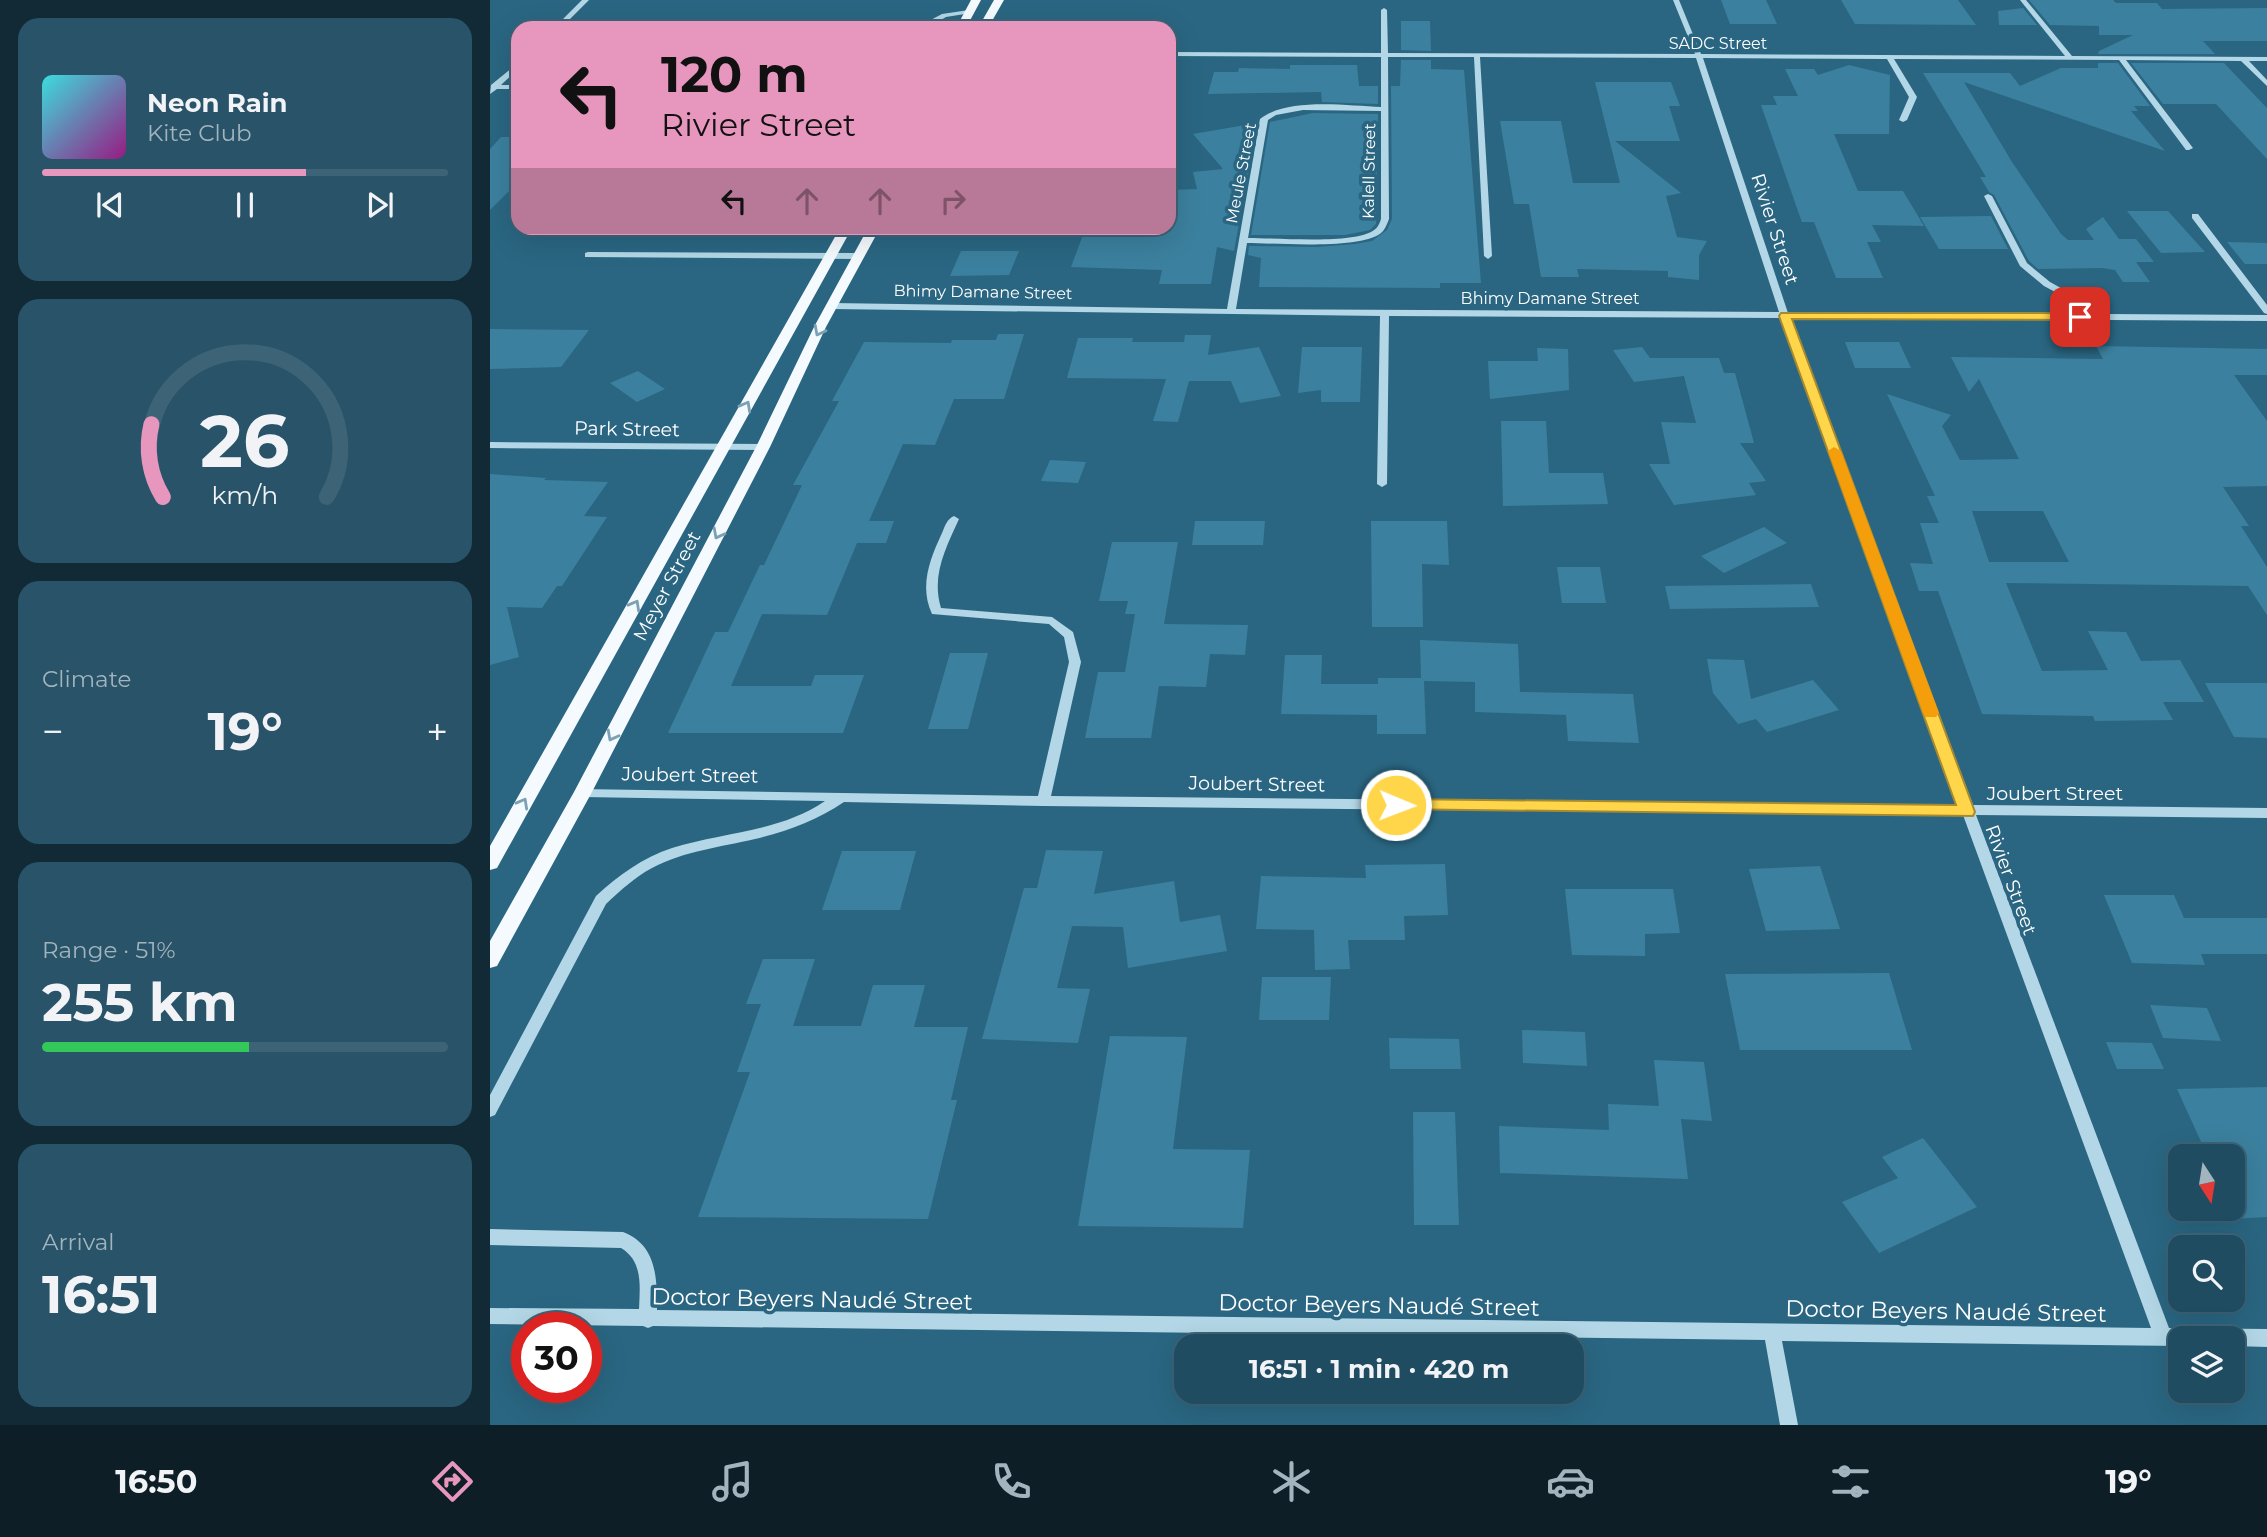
<!DOCTYPE html>
<meta charset="utf-8">
<style>
:root{--surface:#204c62;--page:#285368;--text:#f1f3f6;--muted:#a2b4be;--line:#3d6377;--accent:#e797bd}
body{margin:0;font-family:Montserrat,sans-serif;background:var(--page);color:var(--text);height:100vh;display:flex;flex-direction:column;font-size:26px;white-space:nowrap}
*{box-sizing:border-box;margin:0}
p{font-size:23px;color:var(--muted)}
.icon{flex:none;width:38px;height:38px;fill:none;stroke:currentColor;stroke-width:2;stroke-linecap:round;stroke-linejoin:round}
.map{position:relative;flex:1;overflow:hidden}
.side{display:flex;flex-direction:column;gap:18px;padding:18px;background:#122a36;width:490px}
.side>*{flex:none}
.guide{position:absolute;left:21px;top:21px;width:665px;height:214px;border-radius:21px;box-shadow:0 7px 28px #0002,0 0 0 2px var(--line);background:#e797bd;color:#111;overflow:hidden}
.needle{width:46px;rotate:168deg}
.fabs{position:absolute;left:1678px;top:1144px;display:grid;gap:14px}
.fabs a{display:grid;place-items:center;width:77px;height:77px;border-radius:14px;background:var(--surface);box-shadow:0 7px 28px #0002,0 0 0 2px var(--line);font-size:35px}
.speed{position:absolute;left:21px;top:1312px;display:flex;gap:14px;font-size:35px;font-weight:700;text-align:center}
.speed>*{display:grid;place-content:center;width:91px;height:91px;border-radius:50%;background:var(--surface);box-shadow:0 7px 28px #0002,0 0 0 2px var(--line);line-height:1}
.speed .limit{border:10px solid #d22;background:#fff;color:#111}
.pin{position:absolute;display:grid;place-items:center;width:60px;height:60px;color:#fff;margin:-30px;border-radius:14px;box-shadow:0 4px 10px #0006}
.me{position:absolute;width:77px;margin:-38px;rotate:91deg;stroke-linejoin:round;filter:drop-shadow(0 0 5px #0008)}
.turn{display:flex;align-items:center;gap:24px;height:147px;padding:0 35px;font-size:32px}
.turn .icon{width:91px;height:91px;stroke-width:2.5}
.turn b{display:block;font-size:49px;line-height:60px}
.lanes{display:flex;align-items:center;height:66px;padding:0 35px;background:#0003;justify-content:center;gap:35px;direction:ltr}
.lanes .off{opacity:.35}
.big{font-size:52px;font-weight:700;line-height:1.1}
.side .widget{flex:1;display:flex;flex-direction:column;justify-content:center;gap:10px;min-width:0;padding:0 24px;border-radius:21px;background:var(--page)}
.side .dial{align-items:center;gap:0}
.dial svg{height:182px;overflow:visible;fill:none;stroke:var(--line);stroke-width:7;stroke-linecap:round;text-anchor:middle}
.dial text{fill:var(--text);stroke:none}
.song{display:flex;align-items:center;gap:21px}
.cover{width:84px;height:84px;border-radius:10px;background:linear-gradient(135deg,hsl(180 70% 55%),hsl(310 70% 35%))}
.played{height:7px;border-radius:4px;background:linear-gradient(90deg,var(--accent) 65%,var(--line) 65%)}
.keys{display:flex;justify-content:space-around;direction:ltr}
.heat{display:flex;justify-content:space-between;align-items:center;font-size:38px;direction:ltr}
.charge{height:10px;border-radius:5px;background:linear-gradient(90deg,#34c759 51%,var(--line) 0)}
.trip{position:absolute;left:684px;top:1334px;width:410px;height:70px;border-radius:21px;background:var(--surface);box-shadow:0 7px 28px #0002,0 0 0 2px var(--line);font-weight:700;line-height:70px;text-align:center}
.menu{display:flex;height:112px;justify-content:space-around;align-items:center;background:#0d1e27;color:var(--muted)}
.menu .icon{width:49px;height:49px}
.menu .on{color:var(--accent)}
.menu b{font-size:32px;color:var(--text)}
main{display:flex;flex:1;min-height:0}
.map>svg:first-child{display:block}
.building{fill:#3b809e;fill-rule:evenodd}
.lines{fill:none;stroke-linecap:round;stroke-linejoin:round}
.minor{fill:#b3d7e6;fill-rule:evenodd}
.major{fill:#f4fafd;fill-rule:evenodd}
.oneway{stroke:#7ba1b3}
.route{fill:#ffd54a;stroke:#a68a30;stroke-width:2}
.slow{fill:#f59e0b}
.labels{text-anchor:middle;dominant-baseline:central;stroke-width:7;stroke-linejoin:round;paint-order:stroke}
.far-street-label{font-size:16px;fill:#fff;stroke:#2a6682}
.street-label{font-size:19px;fill:#fff;stroke:#2a6682}
.near-street-label{font-size:23px;fill:#fff;stroke:#2a6682}
</style>
<main>
<section class="side">
<div class="widget">
<div class="song"><i class="cover"></i><div><b>Neon Rain</b><p>Kite Club</p></div></div>
<div class="played"></div>
<div class="keys"><svg class="icon" aria-label="previous" viewBox="0 0 24 24"><path d="M18 5L8 12l10 7zM5 5v14"/></svg><svg class="icon" aria-label="pause" viewBox="0 0 24 24"><path d="M8 5v14M16 5v14"/></svg><svg class="icon" aria-label="next" viewBox="0 0 24 24"><path d="M6 5l10 7-10 7zM19 5v14"/></svg></div>
</div>
<div class="widget dial"><svg viewBox="0 0 100 80">
<path d="M14 69A42 42 0 1 1 86 69"/>
<path d="M14 69A42 42 0 0 1 9 37" stroke="#e797bd"/>
<text x="50" y="56" font-size="32" font-weight="700">26</text>
<text x="50" y="72" font-size="11">km/h</text>
</svg></div>
<div class="widget"><p>Climate</p>
<div class="heat"><a>−</a><b class="big">19°</b><a>+</a></div>
</div>
<div class="widget"><p>Range · 51%</p><b class="big">255 km</b><div class="charge"></div></div>
<div class="widget"><p>Arrival</p><b class="big">16:51</b></div>
</section>
<div class="map">
<svg width="1777" height="1425" viewBox="0 0 1777 1425">
<rect width="100%" height="100%" fill="#2a6682"/>
<path class="building" d="M1231 0H1276L1287 24H1240Z
M1351 0H1468L1486 25 1365 24Z
M1539 0H1623L1626 3H1667L1672 9 1777 8V41H1713L1725 54H1608L1609 51 1643 35H1609V26L1560 25Z
M1533 8 1547 25H1509L1508 11Z
M911 21H940L941 51 911 50Z
M911 60H941V69L974 70 991 283H950V288L769 287 771 258 758 255 759 246 827 247 865 244 882 241 897 230 902 219 901 86H910Z
M1608 63H1628L1660 106H1644L1648 111H1641L1675 151 1474 82 1522 162 1571 234 1578 240H1604L1596 229 1613 217 1629 239H1646L1664 262H1646L1660 282H1633L1625 270 1612 268 1548 269 1539 261 1504 195 1499 192 1490 177H1496L1433 73H1520L1530 86 1571 68H1608Z
M1641 63H1734L1777 108V159L1726 104H1673Z
M800 65H867L869 86H888V104L832 102 831 92 718 94 724 72H748L749 68 800 69Z
M1359 65 1400 75 1399 134H1344L1368 191H1413L1434 226 1382 225 1391 242H1377L1393 278H1346L1324 222H1312L1309 214 1271 105H1287L1283 96H1308L1295 69H1324L1328 75Z
M1105 82H1181L1190 106H1179L1190 141H1125L1191 193 1176 196 1187 237 1217 241 1209 255V280L1178 277V271L1087 269 1089 277H1051L1039 204H1024L1010 121H1071L1083 183H1130Z
M823 113 888 114 886 224 880 230 855 235H761L780 122Z
M767 123 744 251 727 247 721 284H669L672 270 581 267 594 232H621L623 228H679V190L707 189 703 172 733 169 703 134Z
M11 137H28V182L0 210V149Z
M1637 211H1678L1715 252 1671 253Z
M1501 216 1518 249H1449L1430 217Z
M1737 242 1777 243V264H1755Z
M471 251H529L519 275 460 276Z
M0 329 99 330 71 367 0 369Z
M508 334H534L514 399H464L445 445 413 444 379 521H404L396 543H367L337 615 272 614 241 686H321L325 675H374L353 733H178L225 632H238L270 565H274L312 485H303L349 401H342L374 342 461 343 462 340H506Z
M695 335H721L718 355 769 347 791 396 750 403 741 381H699L688 422 663 421 676 379 577 378 588 338H643L642 342H694Z
M1355 342H1409L1421 368H1365Z
M1606 346 1777 349V375H1744L1777 421V486L1733 487 1759 526H1751L1777 567V615L1758 586 1516 583 1552 671 1618 670 1598 631 1636 632 1651 661 1690 660 1714 702H1673L1683 720 1605 721 1603 716 1492 714 1448 591H1429L1420 563 1443 564 1430 523H1449L1437 496H1445L1397 394 1461 415 1452 426 1470 460 1529 459 1489 379 1479 392 1461 357 1613 359ZM1482 511H1553L1579 562H1499Z
M812 347H872L870 402H831V390L808 393Z
M1152 347 1160 358H1229L1234 373H1245L1264 443H1250L1276 481 1259 483 1266 495 1184 505 1159 464H1180L1171 422 1206 423 1194 376 1144 382 1123 350Z
M1047 348 1078 349 1079 390 1000 399 998 361H1048Z
M148 371 175 389 147 402 120 383Z
M1011 421H1056L1059 473H1113L1118 504 1013 506Z
M560 460 596 462 588 483 551 481Z
M0 474 56 478 54 480 118 482 94 516 117 517 72 586H67L52 608 17 607 29 657 0 665Z
M705 521H775L773 545H702Z
M881 521H957L959 565 932 564 933 627H882Z
M1274 527 1297 543 1234 573 1211 556Z
M622 542H688L674 624 758 625 755 655 720 654 716 687 669 686 661 738H595L608 672H635L645 614H635L638 601H609Z
M1067 567H1110L1116 603H1072Z
M1321 584 1329 607 1180 609 1175 586Z
M930 640 1028 644 1030 692 1143 694 1149 743 1078 741 1076 715 985 712V682L934 681 936 734H887V715L791 714 795 655H832L831 684H888V678H931Z
M460 653H498L478 729H438Z
M1217 659 1254 660 1261 699 1323 680 1349 710 1277 732 1266 719 1248 724 1223 693Z
M1715 683H1777V738L1744 737Z
M556 850 613 851 604 894 684 881 690 922 730 915 737 951 638 968 633 927 582 926 567 988 600 989 588 1043 492 1039 534 888H547Z
M352 851H426L410 910H332Z
M955 864 958 915 914 916 915 940H858L860 969 825 970 824 930 766 929 771 876 876 878 875 865Z
M1330 866 1350 929 1276 931 1259 869Z
M1075 889H1183L1190 933 1155 934V956L1082 955Z
M1614 895H1684L1694 918H1777V954H1711L1715 965 1642 963Z
M273 959H325L303 1026H371L383 985H435L424 1027H478L461 1100H467L438 1219 208 1217 260 1072H247L271 1004H256Z
M1399 973 1422 1050H1250L1235 974Z
M772 977H841L839 1020H769Z
M1660 1005 1717 1008 1731 1041 1673 1038Z
M1032 1030 1095 1032 1097 1066 1033 1063Z
M620 1036 697 1037 683 1149 760 1150 753 1228 588 1226Z
M899 1038 969 1039 971 1069H900Z
M1616 1042 1662 1043 1674 1069H1627Z
M1164 1060 1214 1062 1222 1121 1191 1119 1198 1179 1010 1173 1009 1126 1119 1130 1118 1104 1169 1106Z
M1777 1087V1217L1743 1219V1157H1718L1687 1089Z
M923 1112H965L969 1225H924Z
M1433 1138 1487 1207 1389 1253 1352 1202 1408 1178 1392 1157Z"/>
<g class="lines">
<path class="minor" d="M92 0H99L71 28H64Z
M1183 0H1189L1211 54 1575 56 1530 0H1536L1582 56 1777 57V61H1759L1777 80V86L1751 61 1636 60 1703 148 1699 150H1696L1629 60 1404 59 1427 97 1417 120 1413 122 1409 120 1419 97 1397 59 1213 58 1298 313 1606 314 1554 286 1530 266 1494 196 1498 194 1502 196 1537 263 1560 282 1618 314 1777 315V321L1300 318 1483 805 1777 808V818L1486 815 1679 1328 1777 1329V1347L1743 1346V1339H1690V1346L1292 1341 1308 1425H1290L1275 1340 163 1326 158 1328 153 1326 0 1324V1308L149 1309C150 1286 153 1261 131 1248L0 1245V1229L133 1232C167 1245 167 1278 167 1310L1661 1328 1473 815 553 806 354 802C326 821 298 831 265 839 231 847 194 851 162 868 145 877 131 890 116 904L5 1115 0 1117V1095L106 896C129 875 152 858 182 848 233 832 290 832 335 801L93 797 88 795 87 792 88 789 548 796 579 662 574 637 559 624 442 614C429 586 440 559 452 533 455 526 457 519 464 516L469 519C456 548 441 575 451 608L562 617 583 632 591 662 561 796 1470 805 1291 318 899 316 897 484 892 487 887 484 890 316 342 309 338 306 342 303 737 309 770 119C798 97 857 106 891 107V57L679 56V52L891 53V10L894 8 897 10 898 53 1205 54ZM898 57H984L994 256 998 259 1002 256 990 57 1206 58 1289 312 746 309 757 243C785 243 870 250 891 233 895 230 897 224 899 219ZM813 110 891 111V219C889 225 887 229 881 232 857 244 787 238 758 238L778 120 786 115Z
M479 10 481 11V13L456 17 437 28H336L339 26 433 24 452 14Z
M28 63V69L11 85H28V89H7L0 94 1 85Z
M1702 214H1708L1777 305V314L1774 313 1702 218Z
M98 252 369 253 373 256 369 259 95 257V253Z
M0 442 273 444 278 447 273 450 0 448Z"/>
<path class="major" d="M481 0H491L476 28H466Z
M504 0H514L498 28H488Z
M350 228H362L7 868 0 870V846Z
M378 228H390L336 327 280 447 102 792 7 966 0 968V941L84 792 266 447 324 327Z"/>
</g>
<defs><path id="oneway-chevron" d="M-2-3.5L2.5 0L-2 3.5" fill="none" stroke-width="1.6" stroke-linecap="round" stroke-linejoin="round" transform="scale(1.75)"/></defs>
<g class="oneway">
<use href="#oneway-chevron" transform="translate(329 331) rotate(117)"/>
<use href="#oneway-chevron" transform="translate(256 406) rotate(-61)"/>
<use href="#oneway-chevron" transform="translate(228 534) rotate(118)"/>
<use href="#oneway-chevron" transform="translate(145 605) rotate(-61)"/>
<use href="#oneway-chevron" transform="translate(122 736) rotate(118)"/>
<use href="#oneway-chevron" transform="translate(33 803) rotate(-61)"/>
</g>
<path class="route" d="M1291 313H1590L1596 317 1590 320 1302 319 1485 812 1483 816 900 809 898 805 906 799 1466 805 1289 316Z"/>
<path class="slow" d="M1344 447 1351 451 1449 713 1446 717H1435L1433 713 1338 451Z"/>
<g class="labels">
<g class="far-street-label">
<text x="1228" y="43">SADC Street</text>
<text transform="translate(879 171) rotate(-89)">Kalell Street</text>
<text transform="translate(751 173) rotate(-79)">Meule Street</text>
<text transform="translate(493 292) rotate(1)">Bhimy Damane Street</text>
<text x="1060" y="298">Bhimy Damane Street</text>
</g>
<g class="street-label">
<text transform="translate(1285 229) rotate(72)">Rivier Street</text>
<text transform="translate(137 429) rotate(1)">Park Street</text>
<text transform="translate(177 586) rotate(-62)">Meyer Street</text>
<text transform="translate(200 775) rotate(1)">Joubert Street</text>
<text transform="translate(767 784) rotate(1)">Joubert Street</text>
<text x="1565" y="793">Joubert Street</text>
<text transform="translate(1521 880) rotate(70)">Rivier Street</text>
</g>
<g class="near-street-label">
<text transform="translate(322 1299) rotate(1)">Doctor Beyers Naudé Street</text>
<text transform="translate(889 1305) rotate(1)">Doctor Beyers Naudé Street</text>
<text transform="translate(1456 1311) rotate(1)">Doctor Beyers Naudé Street</text>
</g>
</g>
</svg>
<div class="fabs">
<a><svg class="needle" viewBox="-14 -14 28 28"><path d="M0-13l5 13h-10z" fill="#e53935"/><path d="M0 13l5-13h-10z" fill="#a2b4be"/></svg></a>
<a><svg class="icon" aria-label="search" viewBox="0 0 24 24"><circle cx="10" cy="10" r="6"/><path d="M15 15l6 6"/></svg></a>
<a><svg class="icon" aria-label="layers" viewBox="0 0 24 24"><path d="M12 4l9 5-9 5-9-5zM3 14l9 5 9-5"/></svg></a>
</div>
<div class="speed"><div class="limit">30</div></div>
<div class="pin" style="left:1590px;top:317px;background:#d93025"><svg class="icon" aria-label="arrive" viewBox="0 0 24 24"><path d="M6 21V4h12l-3 4 3 4H6"/></svg></div>
<svg class="me" style="left:906px;top:805px" viewBox="-20 -20 40 40"><circle r="17" fill="#ffd54a" stroke="#fff" stroke-width="3"/><path d="M0-11L8 9 0 5-8 9z" fill="#fff"/></svg>
<div class="trip">16:51 · 1 min · 420 m</div>
<div class="guide">
<div class="turn"><svg class="icon" aria-label="left" viewBox="0 0 24 24"><path d="M17 20v-9H6M10 6l-5 5 5 5"/></svg><div><b>120 m</b>Rivier Street</div></div>
<div class="lanes"><svg class="icon" aria-label="left" viewBox="0 0 24 24"><path d="M17 20v-9H6M10 6l-5 5 5 5"/></svg><svg class="icon off" aria-label="ahead" viewBox="0 0 24 24"><path d="M12 20V5M6 11l6-6 6 6"/></svg><svg class="icon off" aria-label="ahead" viewBox="0 0 24 24"><path d="M12 20V5M6 11l6-6 6 6"/></svg><svg class="icon off" aria-label="right" viewBox="0 0 24 24"><path d="M7 20v-9h11M14 6l5 5-5 5"/></svg></div>
</div>
</div>
</main>
<nav class="menu">
<b>16:50</b>
<svg class="icon on" aria-label="directions" viewBox="0 0 24 24"><path d="M12 3l9 9-9 9-9-9zM9 14v-3h6M13 9l2 2-2 2"/></svg>
<svg class="icon" aria-label="music" viewBox="0 0 24 24"><path d="M9 18V5l10-2v13"/><circle cx="6" cy="18" r="3"/><circle cx="16" cy="16" r="3"/></svg>
<svg class="icon" aria-label="phone" viewBox="0 0 24 24"><path d="M5 4h4l2 5-3 2q2 4 5 5l2-3 5 2v4C11 20 4 13 5 4z"/></svg>
<svg class="icon" aria-label="climate" viewBox="0 0 24 24"><path d="M12 3v18M4 7l16 10M4 17L20 7"/></svg>
<svg class="icon" aria-label="car" viewBox="0 0 24 24"><path d="M5 17H2v-5l4-1 3-4h7l3 4 3 1v5h-3M9 17h6M6 11h13"/><circle cx="7" cy="17" r="2"/><circle cx="17" cy="17" r="2"/></svg>
<svg class="icon" aria-label="filters" viewBox="0 0 24 24"><path d="M4 7h16M4 17h16"/><circle cx="9" cy="7" r="2"/><circle cx="15" cy="17" r="2"/></svg>
<b>19°</b>
</nav>
